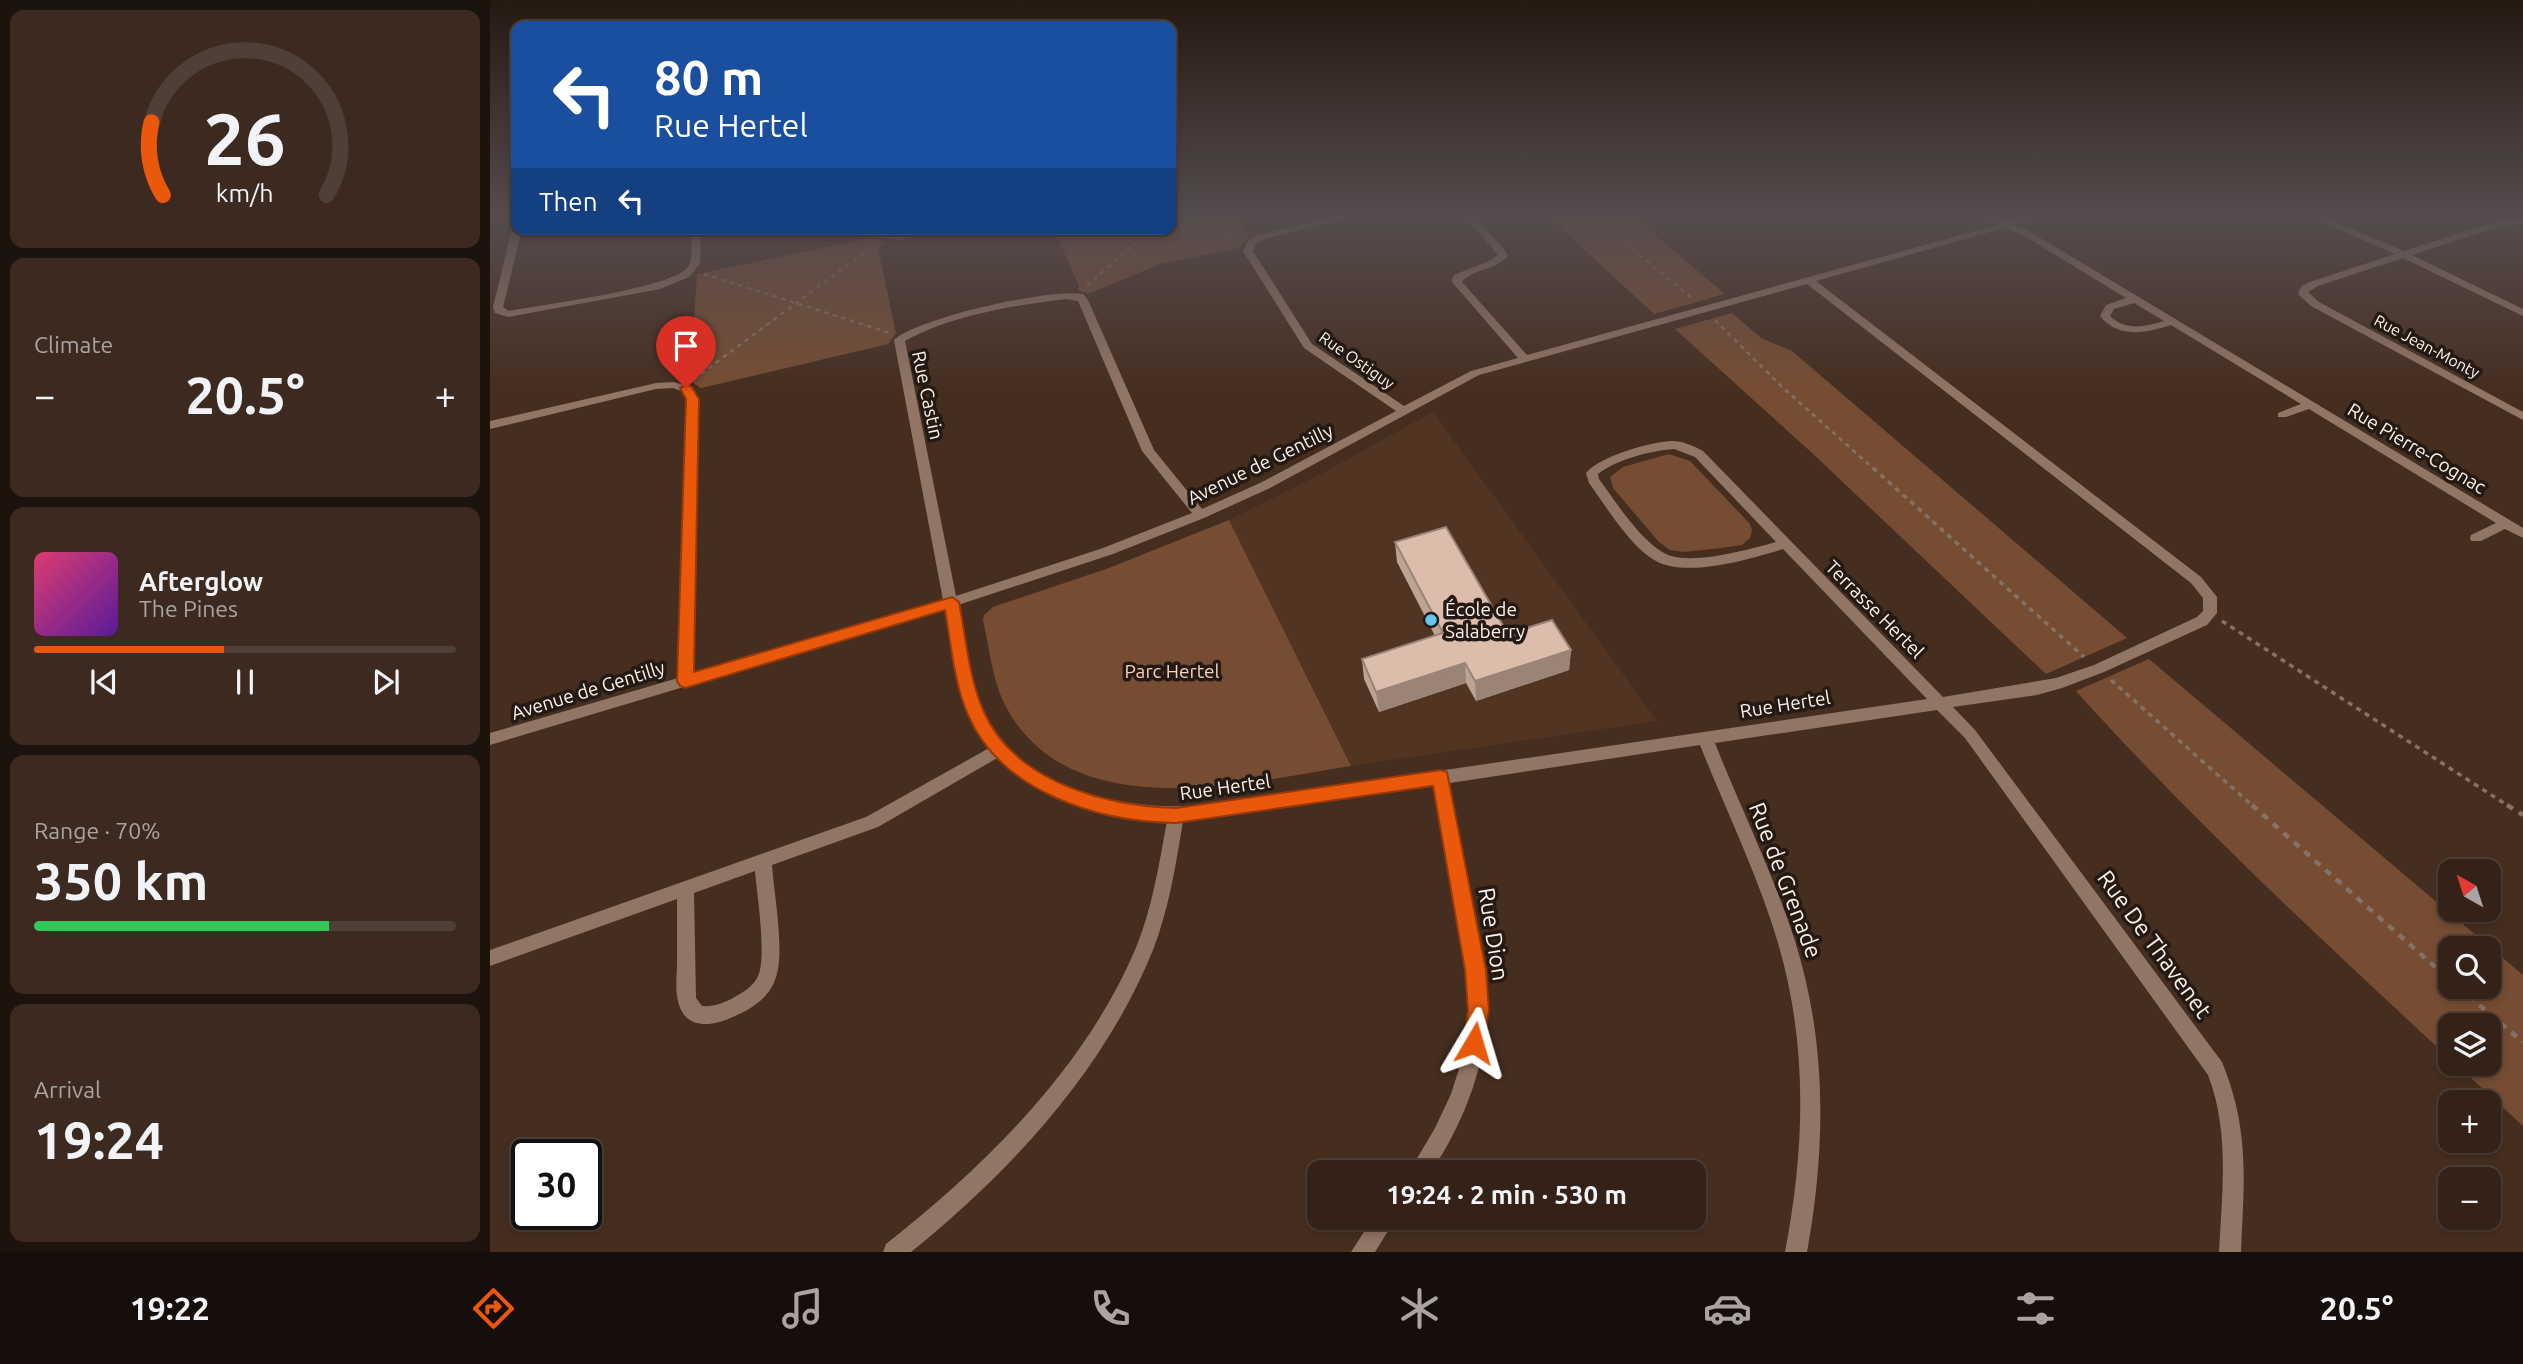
<!DOCTYPE html>
<meta charset="utf-8">
<style>
:root{--surface:#342218;--page:#3c2a21;--text:#f1f3f6;--muted:#a9a4a2;--line:#4e3f37;--accent:#ea580c}
body{margin:0;font-family:Ubuntu,sans-serif;background:var(--page);color:var(--text);height:100vh;display:flex;flex-direction:column;font-size:26px;white-space:nowrap}
*{box-sizing:border-box;margin:0}
p{font-size:23px;color:var(--muted)}
.icon{flex:none;width:38px;height:38px;fill:none;stroke:currentColor;stroke-width:2;stroke-linecap:round;stroke-linejoin:round}
.map{position:relative;flex:1;overflow:hidden}
.sheet{display:flex;flex-direction:column;gap:10px;padding:10px;background:#1d130d;width:490px}
.sheet>*{flex:none}
.guide{position:absolute;left:21px;top:21px;width:665px;height:214px;border-radius:14px;box-shadow:0 4px 10px #0003,0 0 0 2px var(--line);background:#1a4fa0;color:#fff;overflow:hidden}
.needle{width:46px;rotate:321deg}
.controls{position:absolute;left:1948px;top:859px;display:grid;gap:14px}
.controls a{display:grid;place-items:center;width:63px;height:63px;border-radius:14px;background:var(--surface);box-shadow:0 4px 10px #0003,0 0 0 2px var(--line);font-size:35px}
.speed{position:absolute;left:21px;top:1139px;display:flex;gap:14px;font-size:35px;font-weight:700;text-align:center}
.speed>*{display:grid;place-content:center;width:91px;height:91px;border-radius:50%;background:var(--surface);box-shadow:0 4px 10px #0003,0 0 0 2px var(--line);line-height:1}
.speed .limit{border:4px solid #111;border-radius:10px;background:#fff;color:#111}
.pin{position:absolute;display:grid;place-items:center;width:60px;height:60px;color:#fff;margin:-72px -30px;border-radius:50% 50% 50% 0;rotate:-45deg;box-shadow:0 0 7px #0007}
.pin .icon{rotate:45deg}
.me{position:absolute;width:77px;margin:-38px;rotate:7deg;stroke-linejoin:round;filter:drop-shadow(0 0 5px #0008)}
.turn{display:flex;align-items:center;gap:24px;height:147px;padding:0 28px;font-size:32px}
.turn .icon{width:91px;height:91px;stroke-width:2.5}
.turn b{display:block;font-size:49px;line-height:60px}
.then{display:flex;align-items:center;height:66px;padding:0 28px;background:#0003;gap:14px;font-size:26px}
.big{font-size:52px;font-weight:600;line-height:1.1}
.sheet .widget{flex:1;display:flex;flex-direction:column;justify-content:center;gap:10px;min-width:0;padding:0 24px;border-radius:14px;background:var(--page)}
.sheet .dial{align-items:center;gap:0}
.dial svg{height:182px;overflow:visible;fill:none;stroke:var(--line);stroke-width:7;stroke-linecap:round;text-anchor:middle}
.dial text{fill:var(--text);stroke:none}
.song{display:flex;align-items:center;gap:21px}
.cover{width:84px;height:84px;border-radius:10px;background:linear-gradient(135deg,hsl(340 70% 55%),hsl(270 70% 35%))}
.played{height:7px;border-radius:4px;background:linear-gradient(90deg,var(--accent) 45%,var(--line) 45%)}
.keys{display:flex;justify-content:space-around;direction:ltr}
.heat{display:flex;justify-content:space-between;align-items:center;font-size:38px;direction:ltr}
.charge{height:10px;border-radius:5px;background:linear-gradient(90deg,#34c759 70%,var(--line) 0)}
.trip{position:absolute;left:817px;top:1160px;width:399px;height:70px;border-radius:14px;background:var(--surface);box-shadow:0 4px 10px #0003,0 0 0 2px var(--line);font-weight:600;line-height:70px;text-align:center}
.tabs{display:flex;height:112px;justify-content:space-around;align-items:center;background:#150e0a;color:var(--muted)}
.tabs .icon{width:49px;height:49px}
.tabs .on{color:var(--accent)}
.tabs b{font-size:32px;color:var(--text)}
main{display:flex;flex:1;min-height:0}
.map>svg:first-child{display:block}
.built{fill:#523422}
.green{fill:#764d33;fill-rule:evenodd}
.lines{fill:none;stroke-linecap:round;stroke-linejoin:round}
.path-far2{stroke:#857266;stroke-width:2.5;stroke-dasharray:4.5 4.5;stroke-linecap:butt}
.path-far1{stroke:#857266;stroke-width:3.5;stroke-dasharray:5 5;stroke-linecap:butt}
.path{stroke:#857266;stroke-width:4.5;stroke-dasharray:7 7;stroke-linecap:butt}
.minor{fill:#917565;fill-rule:evenodd}
.wall{fill:#bda394}
.shaded-wall{fill:#9a8478}
.building{fill:#dcbdac;stroke:#9a8478;stroke-width:2}
.route{fill:#ea580c;stroke:#983908;stroke-width:2}
.poi-dot{fill:#67c4ef;stroke:#241913;stroke-width:2.5}
.labels{text-anchor:middle;dominant-baseline:central;stroke-width:7;stroke-linejoin:round;paint-order:stroke}
.far-street-label{font-size:16px;fill:#fef2ea;stroke:#241913}
.street-label{font-size:19px;fill:#fef2ea;stroke:#241913}
.poi-label{font-size:19px;fill:#fef2ea;stroke:#241913;text-anchor:start}
.park-label{font-size:19px;fill:#f6d2bd;stroke:#241913}
.near-street-label{font-size:23px;fill:#fef2ea;stroke:#241913}
</style>
<main>
<section class="sheet">
<div class="widget dial"><svg viewBox="0 0 100 80">
<path d="M14 69A42 42 0 1 1 86 69"/>
<path d="M14 69A42 42 0 0 1 9 37" stroke="#ea580c"/>
<text x="50" y="56" font-size="32" font-weight="700">26</text>
<text x="50" y="72" font-size="11">km/h</text>
</svg></div>
<div class="widget"><p>Climate</p>
<div class="heat"><a>−</a><b class="big">20.5°</b><a>+</a></div>
</div>
<div class="widget">
<div class="song"><i class="cover"></i><div><b>Afterglow</b><p>The Pines</p></div></div>
<div class="played"></div>
<div class="keys"><svg class="icon" aria-label="previous" viewBox="0 0 24 24"><path d="M18 5L8 12l10 7zM5 5v14"/></svg><svg class="icon" aria-label="pause" viewBox="0 0 24 24"><path d="M8 5v14M16 5v14"/></svg><svg class="icon" aria-label="next" viewBox="0 0 24 24"><path d="M6 5l10 7-10 7zM19 5v14"/></svg></div>
</div>
<div class="widget"><p>Range · 70%</p><b class="big">350 km</b><div class="charge"></div></div>
<div class="widget"><p>Arrival</p><b class="big">19:24</b></div>
</section>
<div class="map">
<svg width="2033" height="1252" viewBox="0 0 2033 1252">
<rect width="100%" height="100%" fill="#452e20"/>
<path class="built" d="M943 412 1167 721 861 766 739 520 827 476Z"/>
<path class="green" d="M681 215H746L759 237 749 248 670 264 598 294 588 290 589 286 564 229H681Z
M1057 215H1141L1235 294 1164 314Z
M381 238 396 242 388 248 406 333 398 344 211 388 200 381 207 274Z
M1242 313 1271 338 1302 351 1637 638 1556 674 1321 452 1185 329Z
M1179 454 1200 461 1260 524 1262 530 1260 538 1252 545 1231 548 1194 552 1180 550 1169 542 1123 488 1120 477 1133 467Z
M739 520 861 766C753 783 577 828 514 703 502 678 499 647 493 620L494 615 503 607 619 568Z
M1659 659 2033 975V1126L1966 1064H1998V1026H1960V1059C1832 940 1703 821 1586 691ZM1998 948V987H1960V948Z"/>
<g class="lines">
<path class="path-far2" d="M728 215 744 239
M1100 215 1202 298
M681 228 744 239
M214 274 400 333
M597 286 661 229
M1225 320 1291 386 1385 470
M204 379 383 246"/>
<path class="path-far1" d="M1383 468 1594 657
M1732 621 2020 807
M1621 680 1764 807"/>
<path class="path" d="M1762 805 1960 980
M2017 805 2033 815
M1968 987 2033 1042"/>
<path class="minor" d="M852 215H869L774 239 765 245 763 251 822 344 914 406 981 371 1028 358 962 282 963 276C978 267 995 266 1008 255L974 215H983L1014 249 1018 256C1006 270 982 269 972 282L1037 355 1507 225 1487 215H1500L1517 222 1541 215H1556L1525 225 1539 231 2033 528V538L2015 529 1991 541H1981L1980 538 1981 535 2006 523 1819 409 1796 417H1788V413L1811 404 1681 325C1655 333 1629 339 1610 316L1616 305 1636 298 1533 235 1515 228 1326 281 1711 577 1727 597V613L1717 625 1614 672 1572 688 1547 695 1463 707 1485 730 1732 1062C1760 1131 1754 1180 1751 1252H1729C1732 1192 1740 1132 1718 1075L1475 738 1447 710 1225 743C1251 809 1283 873 1305 941 1337 1043 1336 1148 1317 1252H1295C1315 1148 1318 1045 1288 943 1268 875 1236 811 1210 745L960 783C967 825 975 867 983 908 989 941 998 975 997 1008 996 1067 973 1124 941 1172H919L945 1128 961 1094 974 1053 979 1009 975 964 944 785 711 820 693 821C686 864 679 909 663 950 614 1071 521 1171 421 1252H393L396 1244C496 1165 594 1069 645 950 662 910 669 864 677 821 612 819 558 801 509 757L388 827 282 865C284 895 295 951 286 977 280 997 263 1008 245 1016 224 1026 195 1032 188 1001 185 990 187 975 187 964 187 942 187 921 187 899L0 966V950L376 817 501 747C469 702 465 662 455 609L0 745V733L188 678 197 399 194 392 183 388 166 389 0 429V421L166 383 184 382 203 388 209 399 202 673 453 600 404 340C427 318 560 288 593 294L598 300 664 450 712 509 770 483 906 411 814 348 753 251 758 241 768 235ZM1317 284 1701 583 1713 598V611L1707 617 1604 665 1566 678 1453 697 1213 451C1204 446 1193 441 1182 441 1160 442 1110 456 1096 473L1099 483C1116 506 1140 547 1166 561 1197 578 1260 559 1293 549L1437 699 711 806C631 809 542 795 498 719 479 686 476 642 468 605L623 554 714 518 778 489 989 375ZM576 299 588 301 652 451 702 513 613 548 466 596 415 341C459 316 525 305 576 299ZM1644 303 1674 321C1655 327 1635 331 1620 316L1624 309ZM1184 449 1205 457 1286 542C1260 549 1198 567 1174 553 1149 539 1126 502 1109 479L1108 474C1128 459 1159 451 1184 449ZM265 871C267 894 277 957 268 976 264 986 252 993 243 998 233 1003 224 1007 212 1006L206 998 204 893Z
M1816 215H1829L1914 251 2010 220 2033 218V224L2014 225 1922 255 2033 309V316L1913 258 1828 286 1818 292 1829 302 2033 412V420L1821 306 1809 295 1808 293 1812 286 1820 282 1905 254Z
M26 226V229H32L13 307 19 311C50 305 183 288 198 267 204 258 201 240 201 229H211L210 264 199 277 170 289 18 317 5 313 3 307 22 229Z
M381 229 410 234 435 229H454L410 240 387 237Z
M883 1218H906L885 1252H861Z"/>
</g>
<path class="wall" d="M905 542 1018 634 1081 650 1079 670 986 701 976 683 889 712 874 679 872 659 945 636 907 562Z"/>
<path class="shaded-wall" d="M1081 650 1079 670 986 701 985 681Z
M975 663 976 683 889 712 886 692Z"/>
<path class="building" d="M956 527 1018 634 1062 620 1081 650 985 681 975 663 886 692 872 659 953 633 905 542Z"/>
<linearGradient id="sky" x2="0" y2="1"><stop stop-color="#261912"/><stop offset="0.55" stop-color="#564c4e"/><stop offset="1" stop-color="#564c4e" stop-opacity="0"/></linearGradient>
<rect width="2033" height="391" fill="url(#sky)"/>
<path class="route" d="M196 385 201 386 209 399 204 672 462 597 469 602C476 638 479 679 494 712 525 782 616 806 686 808L951 770 957 772 996 970 999 1010 992 1050 984 1053 976 1050 973 1043 978 1010 975 970 943 786 686 823C608 822 511 792 478 715 464 683 461 644 455 610L195 688 190 686 187 681 196 399 190 388Z"/>
<circle class="poi-dot" cx="941" cy="620" r="7"/>
<g class="labels">
<g class="far-street-label">
<text transform="translate(1937 346) rotate(28)">Rue Jean-Monty</text>
<text transform="translate(867 360) rotate(35)">Rue Ostiguy</text>
</g>
<g class="street-label">
<text transform="translate(438 395) rotate(78)">Rue Castin</text>
<text transform="translate(1927 448) rotate(31)">Rue Pierre-Cognac</text>
<text transform="translate(770 464) rotate(-26)">Avenue de Gentilly</text>
<text transform="translate(1385 609) rotate(45)">Terrasse Hertel</text>
<text transform="translate(98 690) rotate(-17)">Avenue de Gentilly</text>
<text transform="translate(1295 704) rotate(-9)">Rue Hertel</text>
<text transform="translate(735 787) rotate(-8)">Rue Hertel</text>
</g>
<g class="poi-label">
<text x="955" y="609">École de<tspan x="955" dy="22">Salaberry</tspan></text>
</g>
<g class="park-label">
<text x="682" y="671">Parc Hertel</text>
</g>
<g class="near-street-label">
<text transform="translate(1296 880) rotate(69)">Rue de Grenade</text>
<text transform="translate(1004 934) rotate(81)">Rue Dion</text>
<text transform="translate(1665 944) rotate(54)">Rue De Thavenet</text>
</g>
</g>
</svg>
<div class="controls">
<a><svg class="needle" viewBox="-14 -14 28 28"><path d="M0-13l5 13h-10z" fill="#e53935"/><path d="M0 13l5-13h-10z" fill="#a9a4a2"/></svg></a>
<a><svg class="icon" aria-label="search" viewBox="0 0 24 24"><circle cx="10" cy="10" r="6"/><path d="M15 15l6 6"/></svg></a>
<a><svg class="icon" aria-label="layers" viewBox="0 0 24 24"><path d="M12 4l9 5-9 5-9-5zM3 14l9 5 9-5"/></svg></a>
<a>+</a>
<a>−</a>
</div>
<div class="speed"><div class="limit">30</div></div>
<div class="pin" style="left:196px;top:388px;background:#d93025"><svg class="icon" aria-label="arrive" viewBox="0 0 24 24"><path d="M6 21V4h12l-3 4 3 4H6"/></svg></div>
<svg class="me" style="left:984px;top:1043px" viewBox="-20 -20 40 40"><path d="M0-17L14 15 0 8-14 15z" fill="#ea580c" stroke="#fff" stroke-width="4"/></svg>
<div class="trip">19:24 · 2 min · 530 m</div>
<div class="guide">
<div class="turn"><svg class="icon" aria-label="left" viewBox="0 0 24 24"><path d="M17 20v-9H6M10 6l-5 5 5 5"/></svg><div><b>80 m</b>Rue Hertel</div></div>
<div class="then">Then<svg class="icon" aria-label="left" viewBox="0 0 24 24"><path d="M17 20v-9H6M10 6l-5 5 5 5"/></svg></div>
</div>
</div>
</main>
<nav class="tabs">
<b>19:22</b>
<svg class="icon on" aria-label="directions" viewBox="0 0 24 24"><path d="M12 3l9 9-9 9-9-9zM9 14v-3h6M13 9l2 2-2 2"/></svg>
<svg class="icon" aria-label="music" viewBox="0 0 24 24"><path d="M9 18V5l10-2v13"/><circle cx="6" cy="18" r="3"/><circle cx="16" cy="16" r="3"/></svg>
<svg class="icon" aria-label="phone" viewBox="0 0 24 24"><path d="M5 4h4l2 5-3 2q2 4 5 5l2-3 5 2v4C11 20 4 13 5 4z"/></svg>
<svg class="icon" aria-label="climate" viewBox="0 0 24 24"><path d="M12 3v18M4 7l16 10M4 17L20 7"/></svg>
<svg class="icon" aria-label="car" viewBox="0 0 24 24"><path d="M5 17H2v-5l4-1 3-4h7l3 4 3 1v5h-3M9 17h6M6 11h13"/><circle cx="7" cy="17" r="2"/><circle cx="17" cy="17" r="2"/></svg>
<svg class="icon" aria-label="filters" viewBox="0 0 24 24"><path d="M4 7h16M4 17h16"/><circle cx="9" cy="7" r="2"/><circle cx="15" cy="17" r="2"/></svg>
<b>20.5°</b>
</nav>
